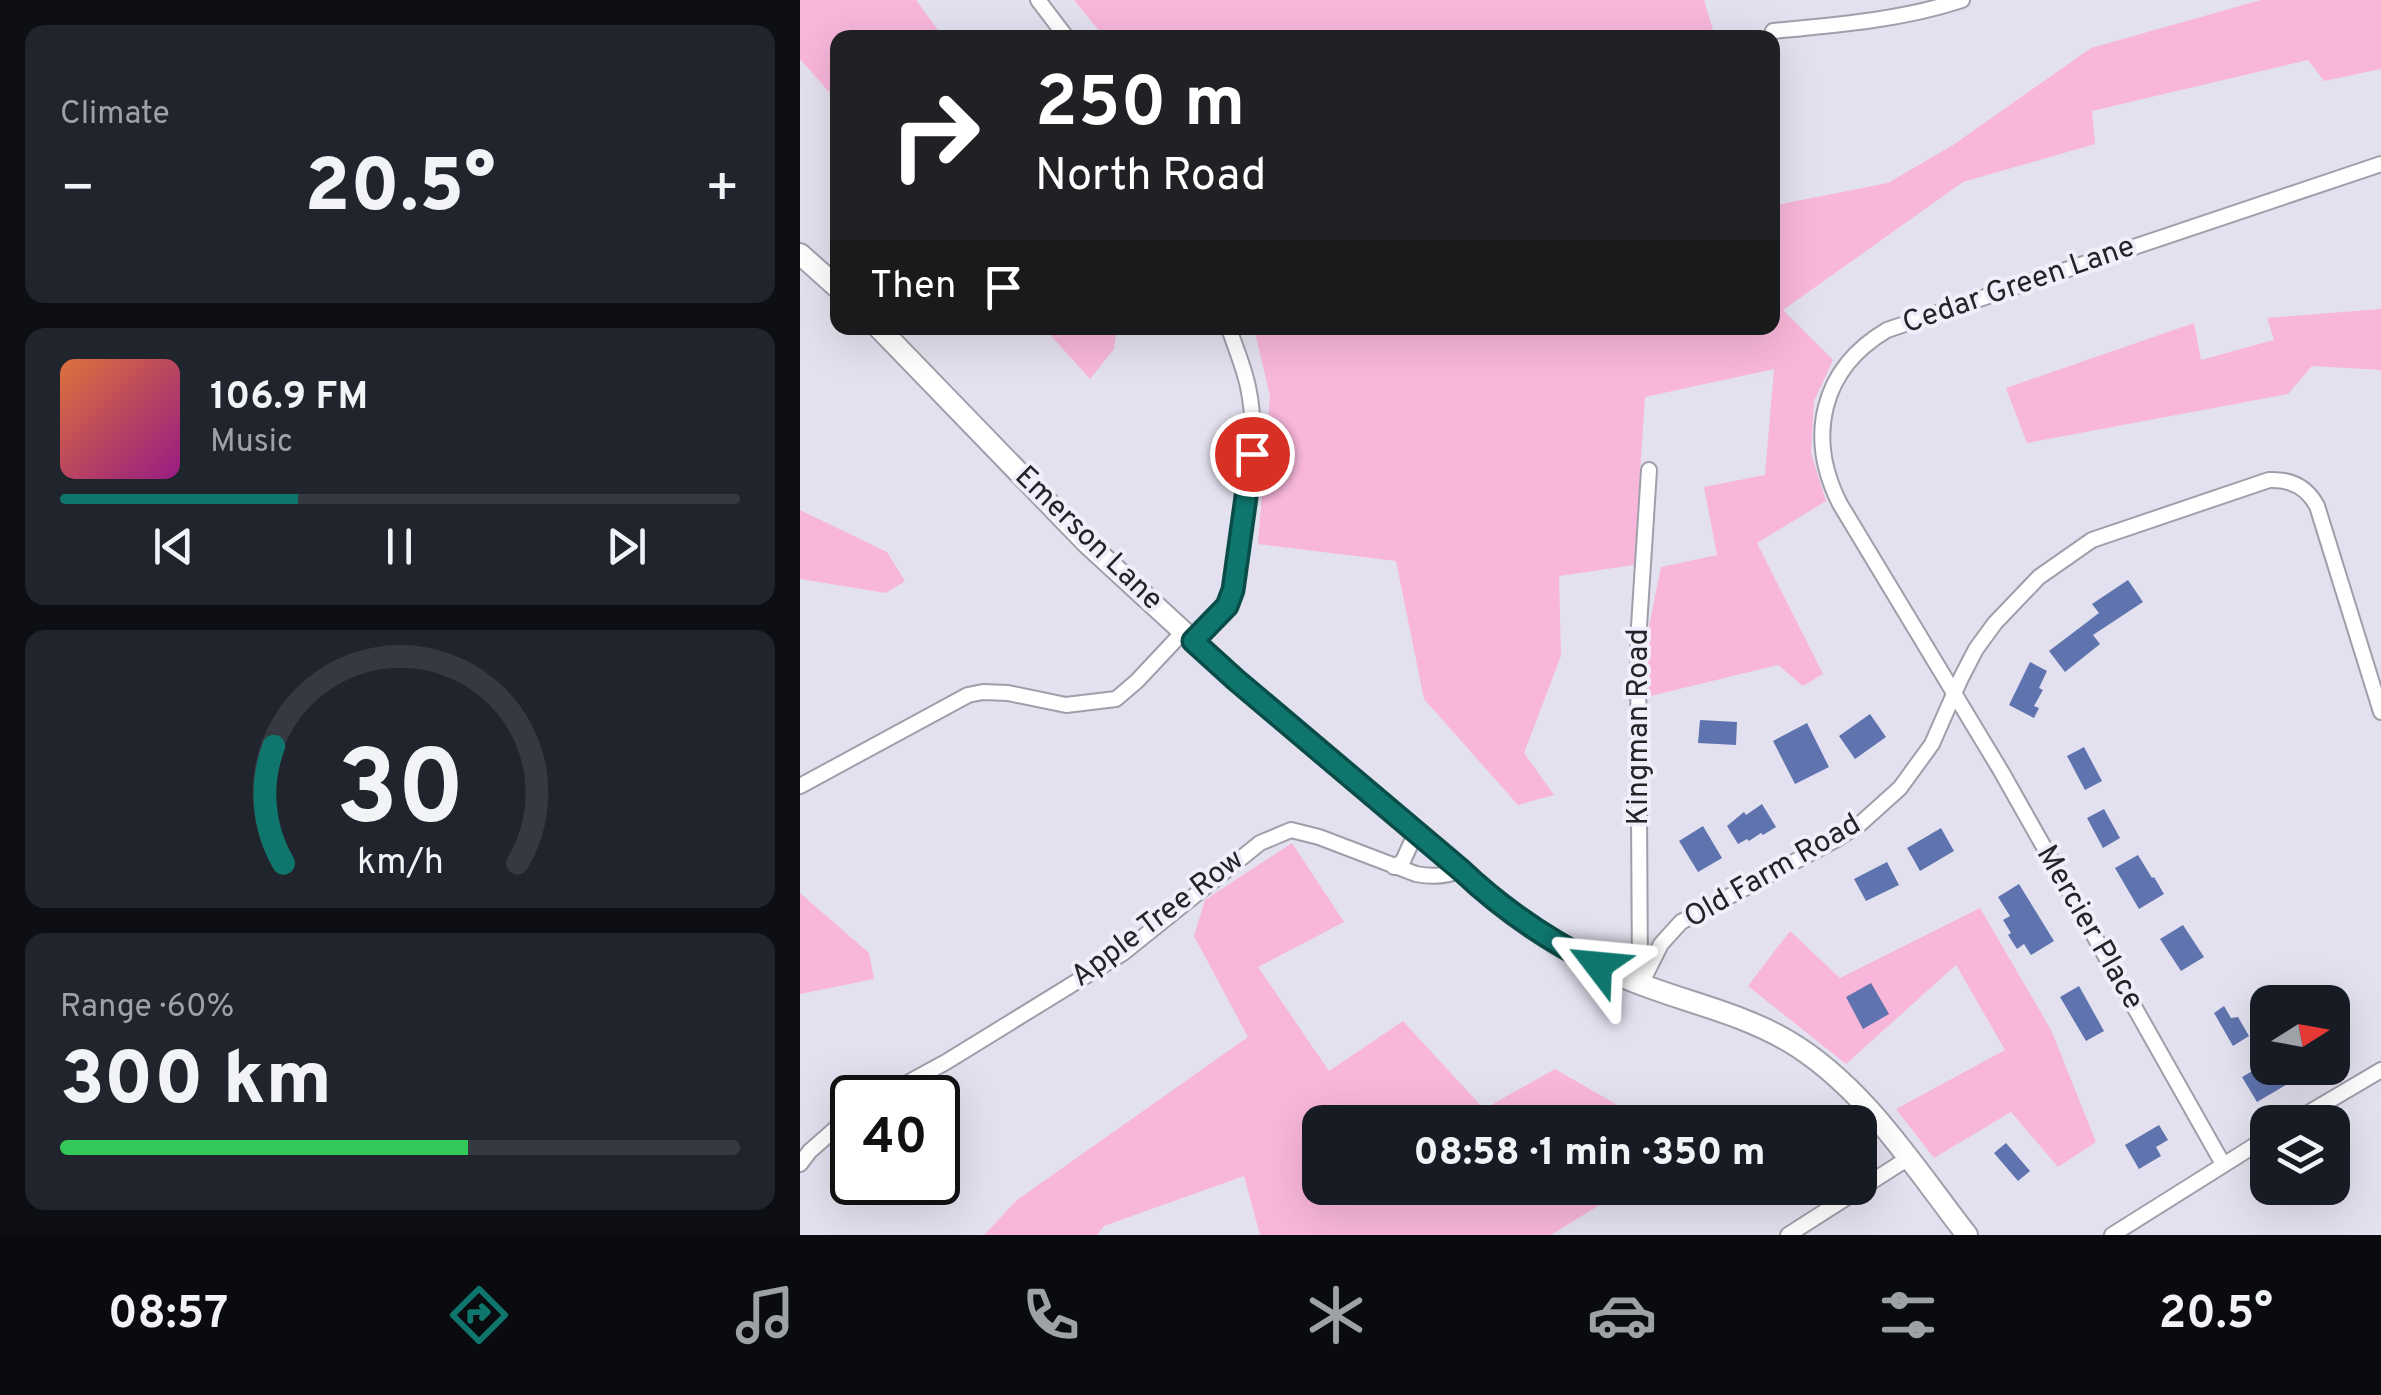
<!DOCTYPE html>
<meta charset="utf-8">
<style>
:root{--surface:#171b24;--page:#20242c;--text:#f1f3f6;--muted:#9ea1a6;--line:#363941;--accent:#0f766e}
body{margin:0;font-family:Overpass,sans-serif;background:var(--page);color:var(--text);height:100vh;display:flex;flex-direction:column;font-size:38px;white-space:nowrap}
*{box-sizing:border-box;margin:0}
p{font-size:32px;color:var(--muted)}
.icon{flex:none;width:55px;height:55px;fill:none;stroke:currentColor;stroke-width:2;stroke-linecap:round;stroke-linejoin:round}
.map{position:relative;flex:1;overflow:hidden}
.panel{display:flex;flex-direction:column;gap:25px;padding:25px;background:#0d0f14;width:800px}
.panel>*{flex:none}
.guide{position:absolute;left:30px;top:30px;width:950px;height:305px;border-radius:20px;box-shadow:0 10px 40px #0002;background:#202124;color:#fff;overflow:hidden}
.needle{width:65px;rotate:79deg}
.fabs{position:absolute;left:1450px;top:985px;display:grid;gap:20px}
.fabs a{display:grid;place-items:center;width:100px;height:100px;border-radius:20px;background:var(--surface);box-shadow:0 10px 40px #0002;font-size:50px}
.speed{position:absolute;left:30px;top:1075px;display:flex;gap:20px;font-size:50px;font-weight:700;text-align:center}
.speed>*{display:grid;place-content:center;width:130px;height:130px;border-radius:50%;background:var(--surface);box-shadow:0 10px 40px #0002;line-height:1}
.speed .limit{border:5px solid #111;border-radius:15px;background:#fff;color:#111}
.pin{position:absolute;display:grid;place-items:center;width:85px;height:85px;color:#fff;margin:-42px;border:5px solid #fff;border-radius:50%;box-shadow:0 2px 10px #0007}
.me{position:absolute;width:110px;margin:-55px;rotate:299deg;stroke-linejoin:round;filter:drop-shadow(0 0 8px #0008)}
.turn{display:flex;align-items:center;gap:35px;height:210px;padding:0 40px;font-size:45px}
.turn .icon{width:130px;height:130px;stroke-width:2.5}
.turn b{display:block;font-size:70px;line-height:85px}
.then{display:flex;align-items:center;height:95px;padding:0 40px;background:#0003;gap:20px;font-size:38px}
.big{font-size:75px;font-weight:800;line-height:1.1}
.panel .widget{flex:1;display:flex;flex-direction:column;justify-content:center;gap:15px;min-width:0;padding:0 35px;border-radius:20px;background:var(--page)}
.panel .dial{align-items:center;gap:0}
.dial svg{height:260px;overflow:visible;fill:none;stroke:var(--line);stroke-width:7;stroke-linecap:round;text-anchor:middle}
.dial text{fill:var(--text);stroke:none}
.song{display:flex;align-items:center;gap:30px}
.cover{width:120px;height:120px;border-radius:15px;background:linear-gradient(135deg,hsl(20 70% 55%),hsl(310 70% 35%))}
.played{height:10px;border-radius:5px;background:linear-gradient(90deg,var(--accent) 35%,var(--line) 35%)}
.keys{display:flex;justify-content:space-around;direction:ltr}
.heat{display:flex;justify-content:space-between;align-items:center;font-size:55px;direction:ltr}
.charge{height:15px;border-radius:8px;background:linear-gradient(90deg,#34c759 60%,var(--line) 0)}
.trip{position:absolute;left:502px;top:1105px;width:575px;height:100px;border-radius:20px;background:var(--surface);box-shadow:0 10px 40px #0002;font-weight:800;line-height:100px;text-align:center}
.tabs{display:flex;height:160px;justify-content:space-around;align-items:center;background:#090b0e;color:var(--muted)}
.tabs .icon{width:70px;height:70px}
.tabs .current{color:var(--accent)}
.tabs b{font-size:45px;color:var(--text)}
main{display:flex;flex:1;min-height:0}
.map>svg:first-child{display:block}
.green{fill:#f8b6da}
.building{fill:#5f73ae}
.lines{fill:none;stroke-linecap:round;stroke-linejoin:round}
.street-casing{stroke:#a19eab;stroke-width:18}
.secondary-casing{stroke:#a19eab;stroke-width:24}
.street{stroke:#fff;stroke-width:14}
.secondary{stroke:#fff;stroke-width:20}
.route-casing{stroke:#0a4d48;stroke-width:25}
.route{stroke:#0f766e;stroke-width:18}
.labels{text-anchor:middle;dominant-baseline:central;stroke-width:8;stroke-linejoin:round;paint-order:stroke}
.street-label{font-size:30px;fill:#242328;stroke:#f1eefc}
</style>
<main>
<section class="panel">
<div class="widget"><p>Climate</p>
<div class="heat"><a>−</a><b class="big">20.5°</b><a>+</a></div>
</div>
<div class="widget">
<div class="song"><i class="cover"></i><div><b>106.9 FM</b><p>Music</p></div></div>
<div class="played"></div>
<div class="keys"><svg class="icon" aria-label="previous" viewBox="0 0 24 24"><path d="M18 5L8 12l10 7zM5 5v14"/></svg><svg class="icon" aria-label="pause" viewBox="0 0 24 24"><path d="M8 5v14M16 5v14"/></svg><svg class="icon" aria-label="next" viewBox="0 0 24 24"><path d="M6 5l10 7-10 7zM19 5v14"/></svg></div>
</div>
<div class="widget dial"><svg viewBox="0 0 100 80">
<path d="M14 69A42 42 0 1 1 86 69"/>
<path d="M14 69A42 42 0 0 1 11 33" stroke="#0f766e"/>
<text x="50" y="56" font-size="32" font-weight="700">30</text>
<text x="50" y="72" font-size="11">km/h</text>
</svg></div>
<div class="widget"><p>Range · 60%</p><b class="big">300 km</b><div class="charge"></div></div>
</section>
<div class="map">
<svg width="1581" height="1235" viewBox="0 0 1581 1235">
<rect width="100%" height="100%" fill="#e3e1ef"/>
<path class="green" d="M0 0H116L143 37 38 38 37 101 0 59Z
M274 0H904L915 37H304Z
M1461 0H1581V69L1524 81 1508 60 1292 111 1295 144 1163 182 983 310 1033 360 1014 401 1011 453 1026 501 957 543 1023 674 1003 686 978 665 834 700 861 567 917 555 904 487 965 475 974 369 845 397 834 565 759 576 761 656 724 753 754 795 718 805 624 699 596 561 458 544 470 396 454 328H972L973 190 981 204 1088 183 1153 145 1291 48Z
M1581 309V370L1512 366 1488 394 1227 443 1206 388 1394 323 1401 360 1474 340 1467 318Z
M244 328H317L314 349 290 379Z
M0 510 87 552 105 581 86 593 0 579Z
M492 843 544 922 458 967 529 1071 603 1021 684 1109 755 1069 847 1122H520V1188H827L751 1235H460L444 1176 304 1226 297 1235H184L217 1200 448 1037 394 936 405 900Z
M0 893 69 953 74 979 0 994Z
M1180 908 1251 1030 1296 1142 1258 1167 1211 1112 1134 1158 1096 1109 1205 1050 1156 965 1046 1064 948 986 990 931 1040 978Z"/>
<path class="building" d="M1328 580 1343 602 1293 635 1300 644 1265 672 1249 651 1299 613 1292 604Z
M1230 662 1247 671 1239 688 1243 690 1234 706 1239 708 1234 718 1209 705Z
M1070 714 1086 737 1055 759 1039 736Z
M900 720 937 722 936 745 898 743Z
M1007 723 1029 767 995 784 973 741Z
M1284 747 1302 781 1285 790 1267 756Z
M962 804 976 827 963 835 961 833 949 841 947 839 938 844 927 826 944 812 946 815Z
M1304 809 1320 838 1303 848 1287 818Z
M903 826 922 858 898 872 879 841Z
M1141 828 1154 851 1120 871 1107 848Z
M1338 855 1352 878 1354 877 1364 894 1339 909 1315 868Z
M1087 862 1099 885 1066 901 1054 879Z
M1219 884 1254 941 1231 955 1224 944 1217 949 1208 935 1211 933 1203 920 1210 916 1198 897Z
M1383 925 1404 957 1381 971 1360 939Z
M1071 983 1089 1014 1063 1029 1046 997Z
M1279 986 1304 1031 1286 1041 1260 997Z
M1424 1006 1431 1018 1438 1017 1449 1036 1433 1046 1414 1013Z
M1468 1062V1068H1515L1457 1102 1442 1077Z
M1359 1125 1368 1140 1356 1147 1361 1156 1339 1169 1325 1145Z
M1206 1143 1230 1171 1218 1181 1194 1153Z"/>
<g class="lines">
<g class="street-casing">
<path id="street" d="M238 0 267 38
M973 31C1037 25 1101 20 1162 0
M393 641 427 606 433 590C442 526 462 451 448 387 444 367 435 347 429 328
M0 786 168 695 183 692 208 693 266 705 316 699 337 681 383 632
M594 867 603 861 616 832
M840 978 838 642 849 470
M841 984 861 944 881 922 1037 839 1060 824 1100 788 1132 744 1161 678 1176 649 1195 623 1239 577 1292 540 1469 480C1491 479 1507 487 1517 506L1581 712
M80 1098 146 1062 323 953 460 843 491 830 519 837 616 874C632 877 646 877 661 870
M1493 1122 1581 1070
M0 1164 10 1151 52 1114
M1423 1164 1201 771 1040 504C1006 437 1021 369 1087 330L1581 164
M988 1235 1107 1159
M1312 1235 1468 1137"/>
</g>
<g class="secondary-casing">
<path id="secondary" d="M0 254 38 288
M79 328 288 544 436 680 661 870C708 916 765 953 825 978 879 1001 937 1011 988 1041 1063 1085 1114 1167 1167 1235"/>
</g>
<use href="#street" class="street"/>
<use href="#secondary" class="secondary"/>
</g>
<g class="lines">
<g class="route-casing">
<path id="route" d="M452 454 433 590 427 606 393 641 436 680 661 870C702 909 748 940 798 965"/>
</g>
<use href="#route" class="route"/>
</g>
<g class="labels">
<g class="street-label">
<text transform="translate(1219 286) rotate(-19)">Cedar Green Lane</text>
<text transform="translate(288 539) rotate(44)">Emerson Lane</text>
<text transform="translate(839 727) rotate(-90)">Kingman Road</text>
<text transform="translate(973 872) rotate(-30)">Old Farm Road</text>
<text transform="translate(358 919) rotate(-37)">Apple Tree Row</text>
<text transform="translate(1289 928) rotate(60)">Mercier Place</text>
</g>
</g>
</svg>
<div class="fabs">
<a><svg class="needle" viewBox="-14 -14 28 28"><path d="M0-13l5 13h-10z" fill="#e53935"/><path d="M0 13l5-13h-10z" fill="#9ea1a6"/></svg></a>
<a><svg class="icon" aria-label="layers" viewBox="0 0 24 24"><path d="M12 4l9 5-9 5-9-5zM3 14l9 5 9-5"/></svg></a>
</div>
<div class="speed"><div class="limit">40</div></div>
<div class="pin" style="left:452px;top:454px;background:#d93025"><svg class="icon" aria-label="arrive" viewBox="0 0 24 24"><path d="M6 21V4h12l-3 4 3 4H6"/></svg></div>
<svg class="me" style="left:798px;top:965px" viewBox="-20 -20 40 40"><path d="M0-17L14 15 0 8-14 15z" fill="#0f766e" stroke="#fff" stroke-width="4"/></svg>
<div class="trip">08:58 · 1 min · 350 m</div>
<div class="guide">
<div class="turn"><svg class="icon" aria-label="right" viewBox="0 0 24 24"><path d="M7 20v-9h11M14 6l5 5-5 5"/></svg><div><b>250 m</b>North Road</div></div>
<div class="then">Then<svg class="icon" aria-label="arrive" viewBox="0 0 24 24"><path d="M6 21V4h12l-3 4 3 4H6"/></svg></div>
</div>
</div>
</main>
<nav class="tabs">
<b>08:57</b>
<svg class="icon current" aria-label="directions" viewBox="0 0 24 24"><path d="M12 3l9 9-9 9-9-9zM9 14v-3h6M13 9l2 2-2 2"/></svg>
<svg class="icon" aria-label="music" viewBox="0 0 24 24"><path d="M9 18V5l10-2v13"/><circle cx="6" cy="18" r="3"/><circle cx="16" cy="16" r="3"/></svg>
<svg class="icon" aria-label="phone" viewBox="0 0 24 24"><path d="M5 4h4l2 5-3 2q2 4 5 5l2-3 5 2v4C11 20 4 13 5 4z"/></svg>
<svg class="icon" aria-label="climate" viewBox="0 0 24 24"><path d="M12 3v18M4 7l16 10M4 17L20 7"/></svg>
<svg class="icon" aria-label="car" viewBox="0 0 24 24"><path d="M5 17H2v-5l4-1 3-4h7l3 4 3 1v5h-3M9 17h6M6 11h13"/><circle cx="7" cy="17" r="2"/><circle cx="17" cy="17" r="2"/></svg>
<svg class="icon" aria-label="filters" viewBox="0 0 24 24"><path d="M4 7h16M4 17h16"/><circle cx="9" cy="7" r="2"/><circle cx="15" cy="17" r="2"/></svg>
<b>20.5°</b>
</nav>
